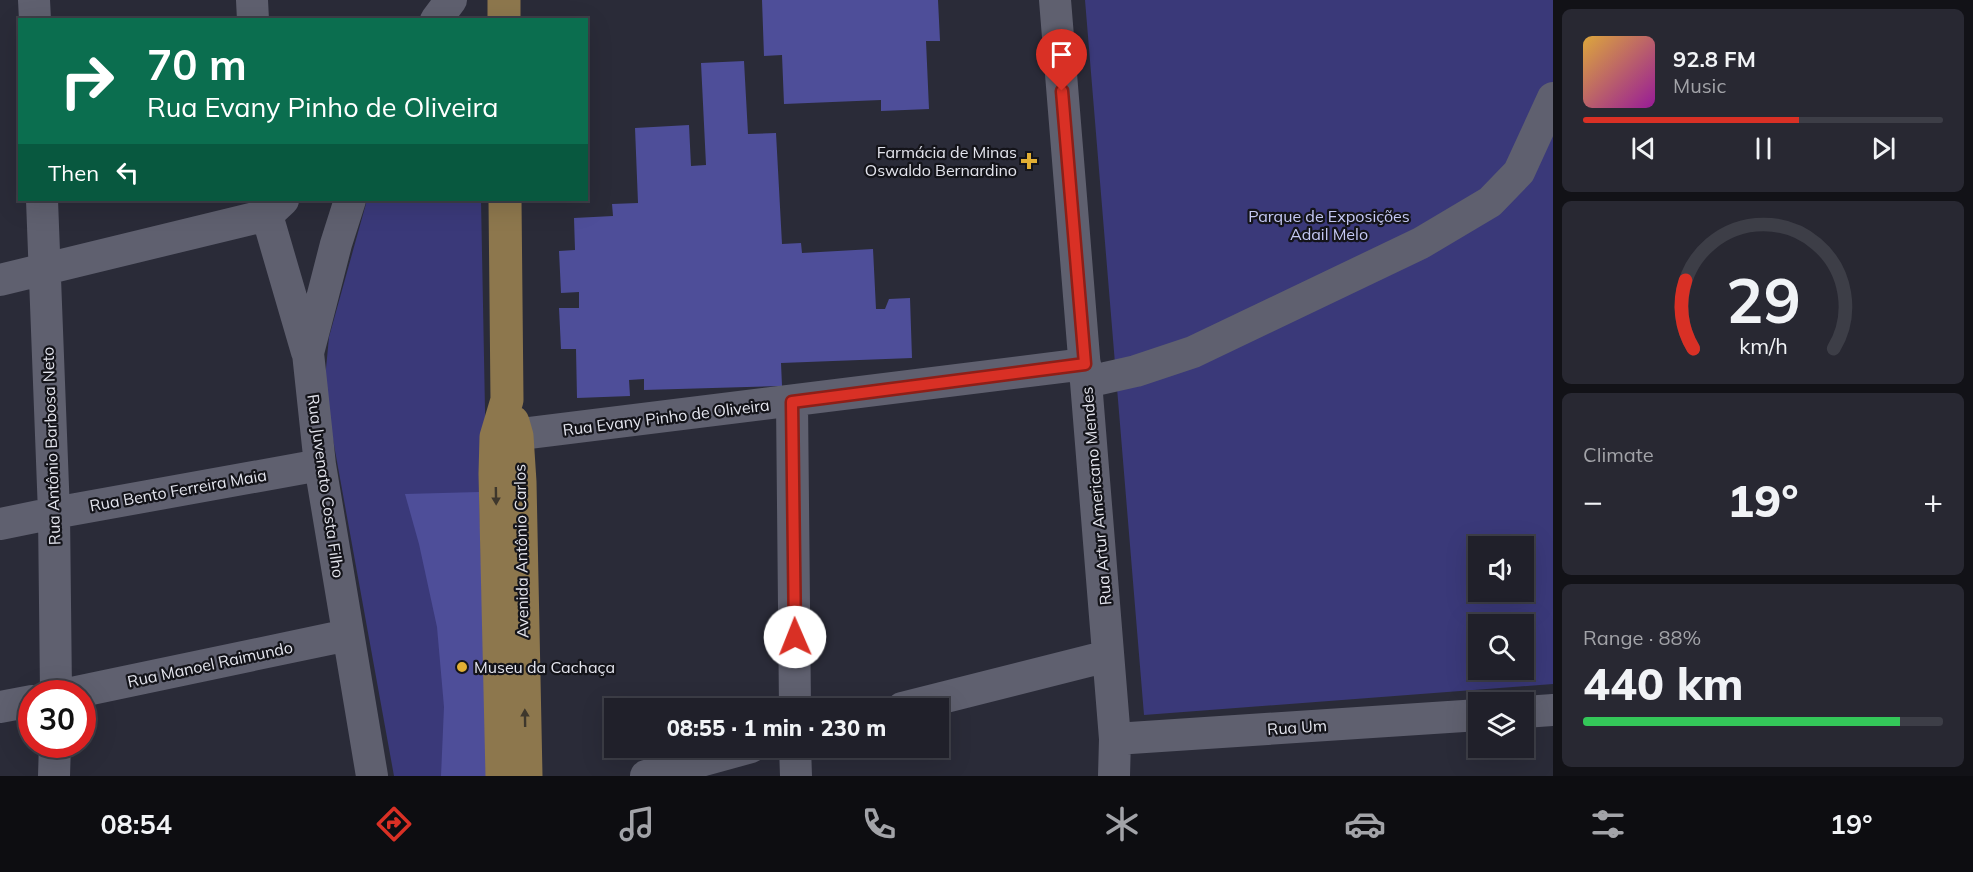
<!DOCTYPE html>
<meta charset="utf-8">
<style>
:root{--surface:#20202a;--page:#282832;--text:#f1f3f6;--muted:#a2a3a8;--line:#3d3e47;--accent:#d93025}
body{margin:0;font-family:Mulish,sans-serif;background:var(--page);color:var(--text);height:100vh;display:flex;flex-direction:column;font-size:22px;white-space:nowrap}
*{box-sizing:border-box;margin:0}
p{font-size:20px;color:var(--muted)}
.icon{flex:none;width:33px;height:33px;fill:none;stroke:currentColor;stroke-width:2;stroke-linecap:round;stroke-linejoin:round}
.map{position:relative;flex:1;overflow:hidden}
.panel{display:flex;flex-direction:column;gap:9px;padding:9px;background:#121217;width:420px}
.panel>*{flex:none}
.top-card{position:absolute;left:18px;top:18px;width:570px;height:183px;border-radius:0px;box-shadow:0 6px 24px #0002,0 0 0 2px var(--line);background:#0b6e4f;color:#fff;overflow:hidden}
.fabs{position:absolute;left:1468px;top:536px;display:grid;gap:12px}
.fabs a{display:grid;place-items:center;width:66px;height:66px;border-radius:0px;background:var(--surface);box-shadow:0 6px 24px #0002,0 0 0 2px var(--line);font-size:30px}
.speed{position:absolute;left:18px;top:680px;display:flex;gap:12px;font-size:30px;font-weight:700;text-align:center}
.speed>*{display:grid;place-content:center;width:78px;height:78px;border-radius:50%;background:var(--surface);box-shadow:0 6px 24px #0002,0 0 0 2px var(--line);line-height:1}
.speed .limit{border:9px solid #d22;background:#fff;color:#111}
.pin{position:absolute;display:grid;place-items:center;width:51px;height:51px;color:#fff;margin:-62px -26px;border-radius:50% 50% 50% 0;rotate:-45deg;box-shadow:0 0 6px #0007}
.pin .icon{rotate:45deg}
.me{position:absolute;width:66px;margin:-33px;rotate:359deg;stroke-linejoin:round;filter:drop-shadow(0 0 4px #0008)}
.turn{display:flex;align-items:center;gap:21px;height:126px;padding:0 30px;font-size:27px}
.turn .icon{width:78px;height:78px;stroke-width:2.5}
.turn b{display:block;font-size:42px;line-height:51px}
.then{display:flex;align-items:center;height:57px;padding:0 30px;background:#0003;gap:12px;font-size:22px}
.big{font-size:45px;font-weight:800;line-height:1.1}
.panel .widget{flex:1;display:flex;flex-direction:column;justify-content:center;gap:9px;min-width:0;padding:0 21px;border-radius:9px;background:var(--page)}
.panel .dial{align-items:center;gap:0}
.dial svg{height:156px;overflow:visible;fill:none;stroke:var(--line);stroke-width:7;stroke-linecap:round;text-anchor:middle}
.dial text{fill:var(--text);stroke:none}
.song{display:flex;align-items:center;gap:18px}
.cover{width:72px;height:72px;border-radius:9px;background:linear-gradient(135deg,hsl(40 70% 55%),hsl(300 70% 35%))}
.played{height:6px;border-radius:3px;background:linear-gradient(90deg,var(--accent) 60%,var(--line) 60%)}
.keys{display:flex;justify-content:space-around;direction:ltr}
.heat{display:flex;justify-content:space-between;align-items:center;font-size:33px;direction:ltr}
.charge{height:9px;border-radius:4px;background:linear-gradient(90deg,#34c759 88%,var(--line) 0)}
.trip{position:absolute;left:604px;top:698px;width:345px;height:60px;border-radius:0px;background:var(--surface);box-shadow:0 6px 24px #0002,0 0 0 2px var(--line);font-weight:800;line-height:60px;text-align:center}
.dock{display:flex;height:96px;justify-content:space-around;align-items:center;background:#0d0d11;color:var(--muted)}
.dock .icon{width:42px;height:42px}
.dock .on{color:var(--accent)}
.dock b{font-size:27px;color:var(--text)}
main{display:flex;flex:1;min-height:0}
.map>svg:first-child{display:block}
.green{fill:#3a3979;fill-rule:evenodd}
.building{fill:#4e4e99}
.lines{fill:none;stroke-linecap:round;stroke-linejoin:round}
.minor{stroke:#5f606f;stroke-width:32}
.major{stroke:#8d774d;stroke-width:33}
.oneway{fill:#3e372c}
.route-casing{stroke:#8d1f18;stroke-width:15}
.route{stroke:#d93025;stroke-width:10}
.poi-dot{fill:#e2af34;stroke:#14141a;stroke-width:2}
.labels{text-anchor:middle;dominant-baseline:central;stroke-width:4.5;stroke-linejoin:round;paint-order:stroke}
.poi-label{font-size:16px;fill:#e4e5ee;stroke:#14141a;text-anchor:end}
.park-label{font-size:16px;fill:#c5c9f4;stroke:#14141a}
.street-label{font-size:16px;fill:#e4e5ee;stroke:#14141a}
</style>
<main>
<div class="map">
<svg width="1553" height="776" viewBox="0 0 1553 776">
<rect width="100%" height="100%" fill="#2a2b38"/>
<path class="green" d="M1085 0H1553V684L1144 715ZM1479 546H1524V591H1479ZM1479 624H1524V669H1479Z
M367 200H481L492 776H394L328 412 325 379 329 337Z"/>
<path class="building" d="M762 0H938L940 41H926L929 109 881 111V100L784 104 782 55 764 56Z
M744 61 748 134 776 133 782 244 801 243 802 253 873 249 876 309H885L889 299 910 298 912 358 781 363 782 386 644 390V379L629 380 630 396 577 398 576 349H561L559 308H579V292L561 293 559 251 575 250 574 218 613 216 612 204 638 203 635 128 689 125 691 166 706 165 701 63Z
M479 492 487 776H441L444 707 437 627 419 544 405 494Z"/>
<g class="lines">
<path class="minor" d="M34 0 35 20
M252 0 253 20
M1055 0 1115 739 1114 776
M436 20 451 0
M42 200 54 513 56 693
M266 200 267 215 307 352
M350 200 336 244 308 353 320 465 372 776
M0 280 267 215 283 200
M1087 382 1136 371 1193 352 1421 243 1490 202 1519 172 1553 98
M792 402 795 708
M496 437 1085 364
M0 524 54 513 320 465
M72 693 348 635
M0 707 32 701
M902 708 1108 656
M1524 712 1553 710
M1115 739 1479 715
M795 747 796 776
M54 776 55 744
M646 776 751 747"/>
<path class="major" d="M504 0V20
M513 422 517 436 520 482 526 776
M502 776 495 474 496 437 507 400 505 200"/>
</g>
<defs><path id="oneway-solid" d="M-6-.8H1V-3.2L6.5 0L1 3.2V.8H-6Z" transform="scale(1.5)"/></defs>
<g class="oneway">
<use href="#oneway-solid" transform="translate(496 496) rotate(89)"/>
<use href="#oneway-solid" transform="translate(525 718) rotate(-91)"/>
</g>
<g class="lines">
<g class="route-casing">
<path id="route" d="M795 637 792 402 1085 364 1062 91"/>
</g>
<use href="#route" class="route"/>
</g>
<g class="poi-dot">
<path d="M1026 152h6v6h6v6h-6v6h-6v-6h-6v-6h6z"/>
<circle cx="462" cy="667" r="6"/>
</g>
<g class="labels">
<g class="poi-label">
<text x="1017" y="152">Farmácia de Minas<tspan x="1017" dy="18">Oswaldo Bernardino</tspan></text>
<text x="474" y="667" text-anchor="start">Museu da Cachaça</text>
</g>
<g class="park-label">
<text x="1329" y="216">Parque de Exposições<tspan x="1329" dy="18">Adail Melo</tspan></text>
</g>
<g class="street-label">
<text transform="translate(666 417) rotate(-7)">Rua Evany Pinho de Oliveira</text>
<text transform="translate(51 446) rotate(-92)">Rua Antônio Barbosa Neto</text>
<text transform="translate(326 486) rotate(82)">Rua Juvenato Costa Filho</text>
<text transform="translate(178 490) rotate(-10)">Rua Bento Ferreira Maia</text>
<text transform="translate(1096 496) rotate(-95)">Rua Artur Americano Mendes</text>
<text transform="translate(521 551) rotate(-91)">Avenida Antônio Carlos</text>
<text transform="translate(210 664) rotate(-12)">Rua Manoel Raimundo</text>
<text transform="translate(1297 727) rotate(-4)">Rua Um</text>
</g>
</g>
</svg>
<div class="fabs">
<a><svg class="icon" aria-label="sound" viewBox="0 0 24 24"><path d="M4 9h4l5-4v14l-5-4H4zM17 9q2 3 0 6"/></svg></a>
<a><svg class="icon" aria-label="search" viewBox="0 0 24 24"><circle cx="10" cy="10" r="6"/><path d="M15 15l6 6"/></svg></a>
<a><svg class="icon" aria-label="layers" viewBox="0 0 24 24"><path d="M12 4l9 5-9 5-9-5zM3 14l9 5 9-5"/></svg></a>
</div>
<div class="speed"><div class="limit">30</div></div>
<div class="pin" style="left:1062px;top:91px;background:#d93025"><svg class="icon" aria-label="arrive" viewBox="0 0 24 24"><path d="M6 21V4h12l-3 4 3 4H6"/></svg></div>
<svg class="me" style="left:795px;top:637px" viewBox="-20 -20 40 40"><circle r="19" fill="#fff"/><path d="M0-13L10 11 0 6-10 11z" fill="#d93025"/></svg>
<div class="trip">08:55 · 1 min · 230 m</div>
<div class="top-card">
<div class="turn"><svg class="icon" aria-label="right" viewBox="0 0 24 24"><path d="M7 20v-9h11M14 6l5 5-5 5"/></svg><div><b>70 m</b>Rua Evany Pinho de Oliveira</div></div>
<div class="then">Then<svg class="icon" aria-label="left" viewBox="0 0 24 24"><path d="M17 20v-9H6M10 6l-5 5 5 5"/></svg></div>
</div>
</div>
<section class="panel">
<div class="widget">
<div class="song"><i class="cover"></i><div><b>92.8 FM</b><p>Music</p></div></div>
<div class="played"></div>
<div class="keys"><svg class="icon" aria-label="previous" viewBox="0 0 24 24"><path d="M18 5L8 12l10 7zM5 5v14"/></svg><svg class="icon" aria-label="pause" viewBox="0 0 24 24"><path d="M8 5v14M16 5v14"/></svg><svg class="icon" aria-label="next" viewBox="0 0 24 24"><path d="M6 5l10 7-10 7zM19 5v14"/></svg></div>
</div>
<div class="widget dial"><svg viewBox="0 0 100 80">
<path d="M14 69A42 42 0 1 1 86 69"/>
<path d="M14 69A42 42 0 0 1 10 34" stroke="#d93025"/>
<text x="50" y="56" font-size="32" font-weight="700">29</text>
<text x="50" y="72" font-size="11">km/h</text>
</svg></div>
<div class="widget"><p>Climate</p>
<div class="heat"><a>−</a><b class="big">19°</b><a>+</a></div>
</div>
<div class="widget"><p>Range · 88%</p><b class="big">440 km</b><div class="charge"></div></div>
</section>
</main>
<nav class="dock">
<b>08:54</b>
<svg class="icon on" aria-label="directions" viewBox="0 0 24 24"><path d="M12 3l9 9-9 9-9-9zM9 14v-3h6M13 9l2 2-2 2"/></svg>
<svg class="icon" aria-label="music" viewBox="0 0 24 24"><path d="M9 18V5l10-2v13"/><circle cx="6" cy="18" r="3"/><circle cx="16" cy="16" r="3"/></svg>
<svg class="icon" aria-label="phone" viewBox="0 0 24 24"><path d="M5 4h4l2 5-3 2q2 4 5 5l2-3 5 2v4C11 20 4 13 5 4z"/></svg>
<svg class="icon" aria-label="climate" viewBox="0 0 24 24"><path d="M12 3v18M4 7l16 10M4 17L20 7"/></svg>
<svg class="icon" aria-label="car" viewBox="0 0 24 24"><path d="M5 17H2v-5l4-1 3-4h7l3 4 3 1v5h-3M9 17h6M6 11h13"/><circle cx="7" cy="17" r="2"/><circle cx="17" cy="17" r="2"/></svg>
<svg class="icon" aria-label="filters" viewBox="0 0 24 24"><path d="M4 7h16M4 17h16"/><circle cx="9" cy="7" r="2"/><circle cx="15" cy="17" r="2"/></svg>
<b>19°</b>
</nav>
